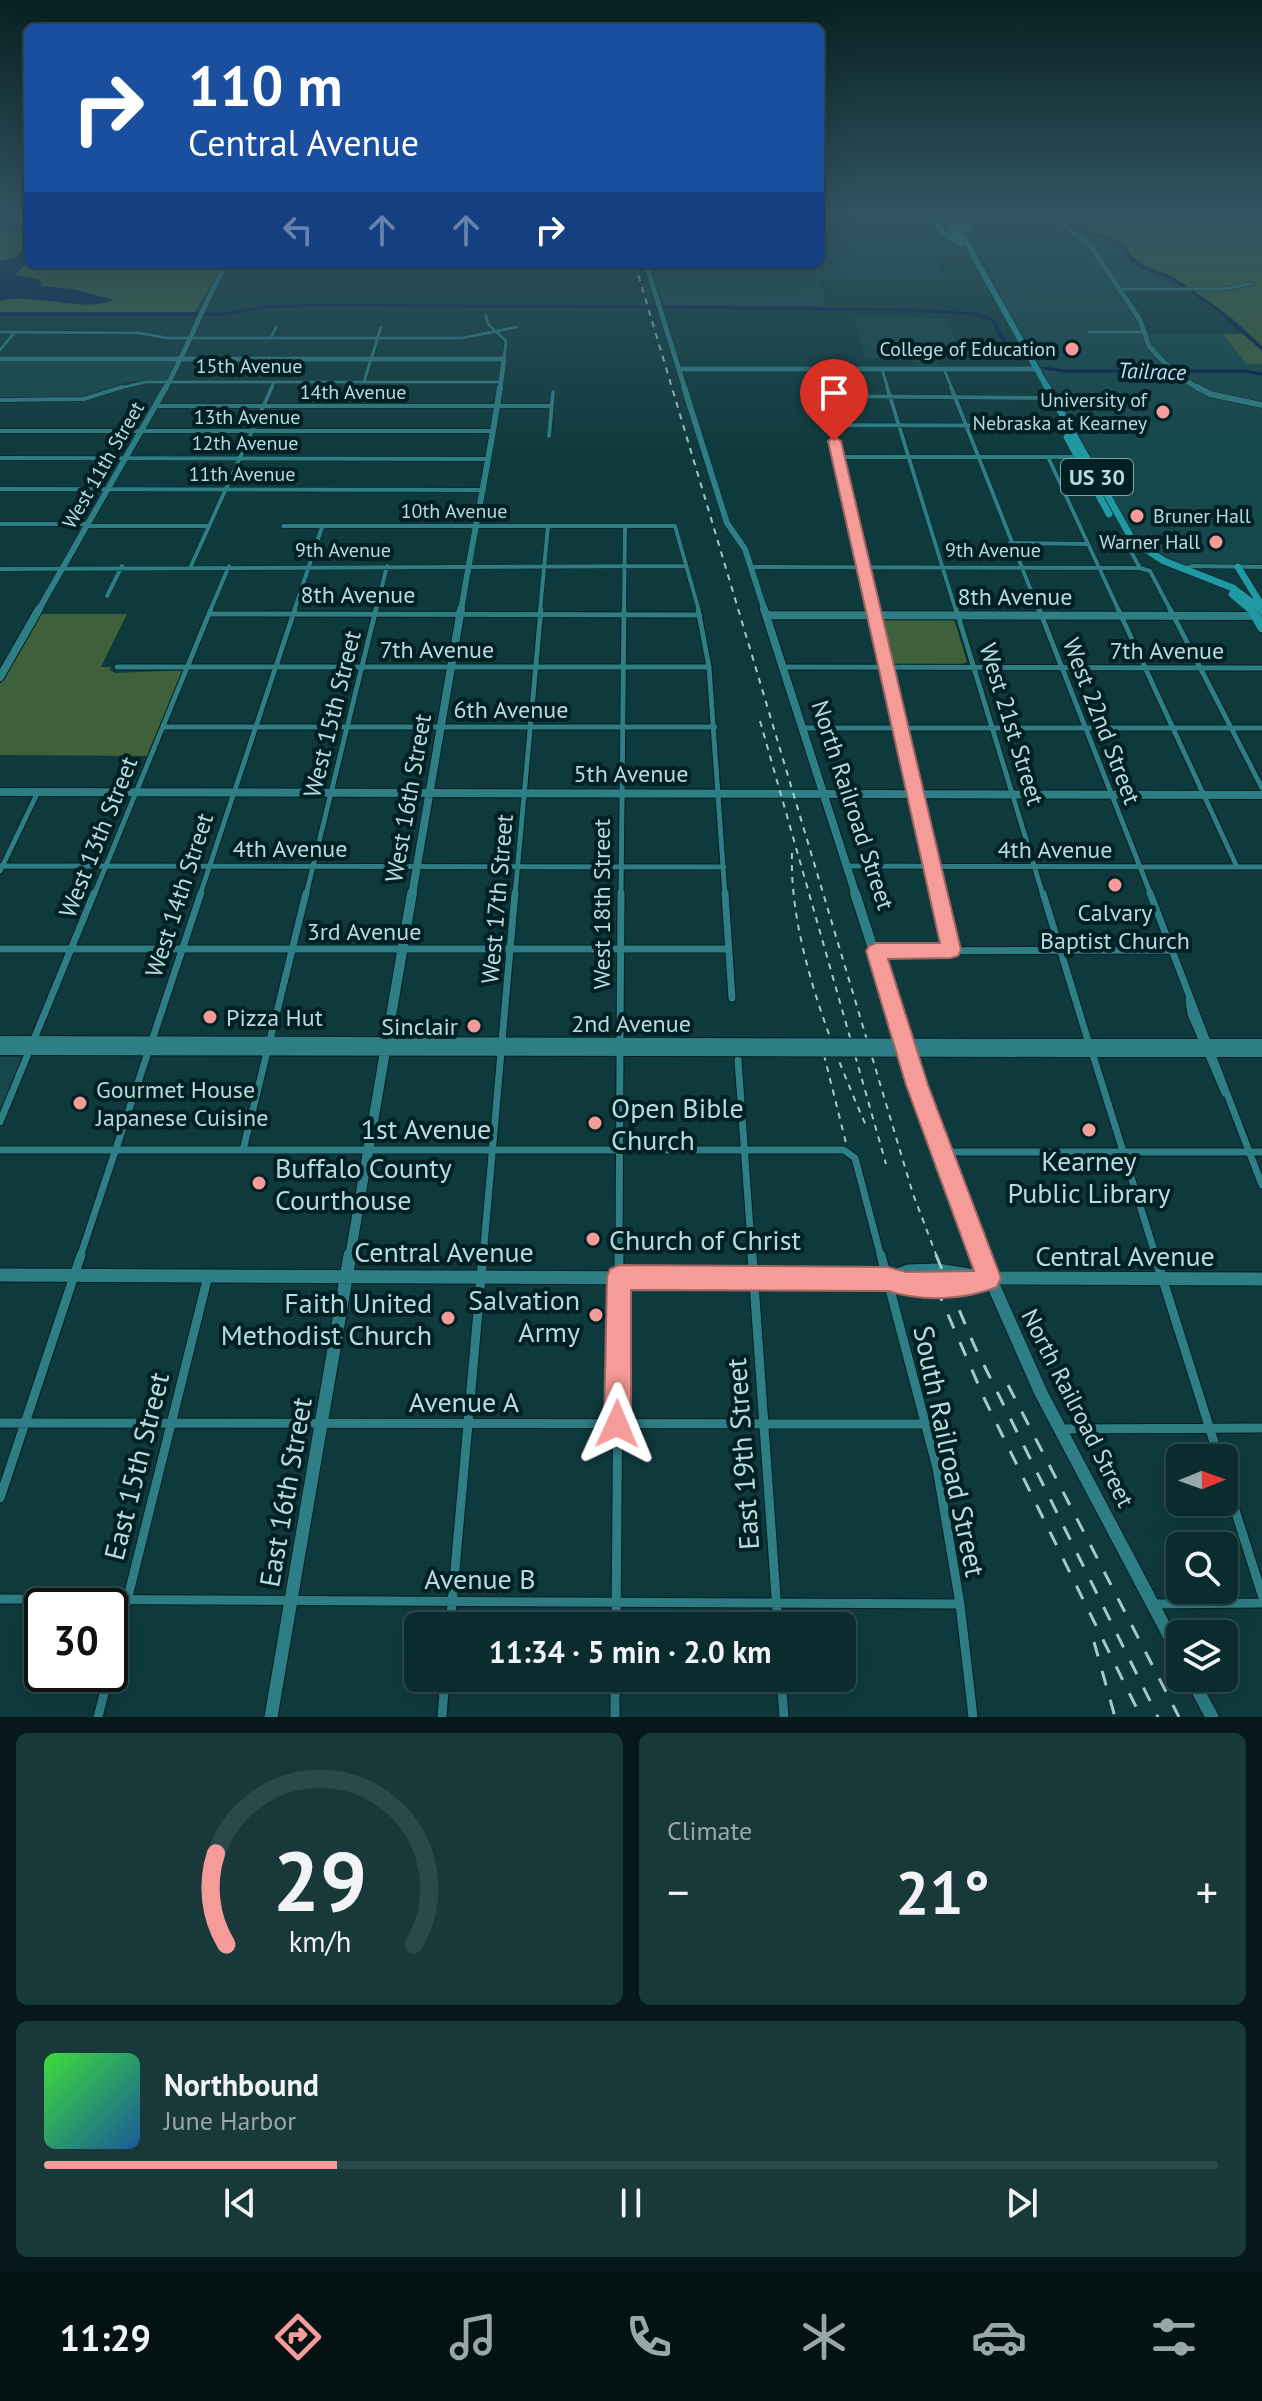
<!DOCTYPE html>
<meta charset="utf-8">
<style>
:root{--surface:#0b2c2e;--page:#19383a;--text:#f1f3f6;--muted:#9aa7aa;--line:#2b484a;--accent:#f59b98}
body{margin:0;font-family:"PT Sans",sans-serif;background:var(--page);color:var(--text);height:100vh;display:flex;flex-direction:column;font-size:30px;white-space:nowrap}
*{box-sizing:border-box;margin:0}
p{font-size:26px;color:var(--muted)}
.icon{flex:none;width:44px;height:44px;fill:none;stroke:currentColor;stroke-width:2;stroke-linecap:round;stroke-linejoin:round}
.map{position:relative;height:1717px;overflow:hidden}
.panel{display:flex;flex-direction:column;gap:16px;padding:16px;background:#061819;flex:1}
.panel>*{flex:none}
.hud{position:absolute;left:24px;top:24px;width:800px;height:244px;border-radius:12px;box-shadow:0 8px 32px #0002,0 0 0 2px var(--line);background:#1a4fa0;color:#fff;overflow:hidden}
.needle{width:52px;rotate:89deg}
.buttons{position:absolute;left:1166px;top:1444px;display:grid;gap:16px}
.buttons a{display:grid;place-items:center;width:72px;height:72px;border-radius:12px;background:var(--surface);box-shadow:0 8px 32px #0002,0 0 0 2px var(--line);font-size:40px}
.speed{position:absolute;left:24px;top:1588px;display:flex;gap:16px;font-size:40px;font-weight:700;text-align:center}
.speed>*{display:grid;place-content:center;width:104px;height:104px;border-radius:50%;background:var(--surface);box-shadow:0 8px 32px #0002,0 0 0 2px var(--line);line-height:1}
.speed .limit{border:4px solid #111;border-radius:12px;background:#fff;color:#111}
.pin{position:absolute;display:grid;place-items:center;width:68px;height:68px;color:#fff;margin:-82px -34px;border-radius:50% 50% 50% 0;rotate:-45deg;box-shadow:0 0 8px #0007}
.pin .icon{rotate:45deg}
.me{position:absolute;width:88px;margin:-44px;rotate:1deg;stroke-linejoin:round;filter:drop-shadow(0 0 6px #0008)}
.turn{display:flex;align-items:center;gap:28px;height:168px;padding:0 32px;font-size:36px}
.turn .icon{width:104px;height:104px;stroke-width:2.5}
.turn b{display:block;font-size:56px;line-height:68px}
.lanes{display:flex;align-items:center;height:76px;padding:0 32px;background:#0003;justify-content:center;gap:40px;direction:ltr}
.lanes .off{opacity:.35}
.big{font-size:60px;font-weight:800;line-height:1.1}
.panel .widget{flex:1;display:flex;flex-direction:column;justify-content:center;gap:12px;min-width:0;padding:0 28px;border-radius:12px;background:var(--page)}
.panel .dial{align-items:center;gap:0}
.dial svg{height:208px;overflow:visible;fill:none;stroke:var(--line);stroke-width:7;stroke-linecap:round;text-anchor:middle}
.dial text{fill:var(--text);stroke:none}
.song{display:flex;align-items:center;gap:24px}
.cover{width:96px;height:96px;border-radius:12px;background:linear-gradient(135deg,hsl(120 70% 55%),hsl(210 70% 35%))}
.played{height:8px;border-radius:4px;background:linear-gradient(90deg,var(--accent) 25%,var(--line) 25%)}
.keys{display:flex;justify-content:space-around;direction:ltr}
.heat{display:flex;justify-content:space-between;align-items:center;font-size:44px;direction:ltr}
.panel .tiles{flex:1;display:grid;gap:16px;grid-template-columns:1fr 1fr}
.widget:last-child{grid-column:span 2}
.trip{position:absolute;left:404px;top:1612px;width:452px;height:80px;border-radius:12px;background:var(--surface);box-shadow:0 8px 32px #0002,0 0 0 2px var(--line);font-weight:800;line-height:80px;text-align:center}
.menu{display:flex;height:128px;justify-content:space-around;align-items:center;background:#041212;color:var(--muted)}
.menu .icon{width:56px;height:56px}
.menu .current{color:var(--accent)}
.menu b{font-size:36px;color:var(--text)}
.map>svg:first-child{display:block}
.built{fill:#15474b}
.green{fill:#3e603b}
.water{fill:#031b52}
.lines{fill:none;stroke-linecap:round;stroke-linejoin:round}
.canal{stroke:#031b52;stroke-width:3}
.street-far4-casing{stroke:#061f21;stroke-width:4}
.street-far3-casing{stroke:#061f21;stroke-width:5}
.street-far2-casing{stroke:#061f21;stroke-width:7}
.street-far1-casing{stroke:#061f21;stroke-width:9}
.street-casing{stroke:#061f21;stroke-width:11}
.secondary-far4-casing{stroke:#061f21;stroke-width:6}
.secondary-far3-casing{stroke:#061f21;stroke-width:7}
.secondary-far2-casing{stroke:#061f21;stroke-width:10}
.secondary-far1-casing{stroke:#061f21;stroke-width:12}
.secondary-casing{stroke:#061f21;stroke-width:15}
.primary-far2-casing{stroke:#061f21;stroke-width:7}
.primary-far1-casing{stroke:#061f21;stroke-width:8}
.primary-casing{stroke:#061f21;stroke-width:11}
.street-far4{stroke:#2e7e85;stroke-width:3}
.street-far3{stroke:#2e7e85;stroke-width:4}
.street-far2{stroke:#2e7e85;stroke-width:5}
.street-far1{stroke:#2e7e85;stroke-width:7}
.street{stroke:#2e7e85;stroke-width:9}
.secondary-far4{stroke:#2e7e85;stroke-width:5}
.secondary-far3{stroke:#2e7e85;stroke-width:6}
.secondary-far2{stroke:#2e7e85;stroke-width:8}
.secondary-far1{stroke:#2e7e85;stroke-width:10}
.secondary{stroke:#2e7e85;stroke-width:13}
.primary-far2{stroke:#209aa2;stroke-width:6}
.primary-far1{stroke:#209aa2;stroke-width:7}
.primary{stroke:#209aa2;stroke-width:9}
.rail-far1{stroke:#a3c9cc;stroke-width:2;stroke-dasharray:6 6;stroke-linecap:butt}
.rail{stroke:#a3c9cc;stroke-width:3;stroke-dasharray:15 15;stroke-linecap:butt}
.secondary-bridge-casing{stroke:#061f21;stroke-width:12;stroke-linecap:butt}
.secondary-bridge{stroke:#2e7e85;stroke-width:10}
.route{fill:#f59b98;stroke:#9f6563;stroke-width:2}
.poi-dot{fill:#f59b98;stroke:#002023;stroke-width:3}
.labels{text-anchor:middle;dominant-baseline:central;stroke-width:8;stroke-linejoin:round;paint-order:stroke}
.far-poi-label{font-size:20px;fill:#b6dbde;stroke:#002023;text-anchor:end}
.far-street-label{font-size:20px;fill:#b6dbde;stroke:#002023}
.far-water-label{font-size:22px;font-style:italic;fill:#c5d9fd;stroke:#002023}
.shield{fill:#002023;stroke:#7fa3a6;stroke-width:2}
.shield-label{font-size:22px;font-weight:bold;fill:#b6dbde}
.street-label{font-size:24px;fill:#b6dbde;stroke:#002023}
.poi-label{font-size:24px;fill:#b6dbde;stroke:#002023;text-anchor:start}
.near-poi-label{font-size:28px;fill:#b6dbde;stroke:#002023;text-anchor:start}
.near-street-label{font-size:28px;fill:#b6dbde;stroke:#002023}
</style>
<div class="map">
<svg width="1262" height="1717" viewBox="0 0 1262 1717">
<rect width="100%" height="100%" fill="#0f3a3d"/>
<path class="built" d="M820 213H1043L1072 233 1111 242 1131 262 1180 288H1118L1144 334 1243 333 1262 351V565H1196L1182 568 1133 541 1083 443 978 255 933 256 945 280 820 281 827 306 664 305 650 264H820Z
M853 317 946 318 962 354 936 355 940 368H917L913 356 865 359Z
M0 361H178L167 380 127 382 79 398 0 397Z
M0 1057H23L0 1112Z"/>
<path class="green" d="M1084 213H1262V346L1236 321 1181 282 1148 268 1131 255 1124 244 1091 231 1086 225 1090 219Z
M0 235H28V264H223L195 312H0Z
M1223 334H1243L1262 350V364H1247Z
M40 614H127L101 667H111L110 670 115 673 183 670 147 756 0 755V684Z
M881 618 954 619 967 662 960 665H892Z"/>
<path class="water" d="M28 248V257L23 259 27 262 15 275 39 280 42 286 73 289 114 300C79 313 36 292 0 301V261L21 256 16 254Z"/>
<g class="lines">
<path class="canal" d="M1081 213 1088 219 1083 227 1086 230 1119 242 1132 259 1143 267 1172 278 1217 309 1262 349
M665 307 911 310 976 314 992 320 1010 351 1021 360
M0 314H223L263 307 320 305 655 307
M1044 368 1064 371H1244L1261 374"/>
<g class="street-far4-casing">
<path id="street-far4" d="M0 234H28
M1119 289H1223L1251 284
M486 316 488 324 506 341 504 359
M0 332 140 333 167 338H462L517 327
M1089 332H1145
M271 338 276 327
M0 350 15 332
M817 369 822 389
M882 369 888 389
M944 369 952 389
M364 382 381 327
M116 389 146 382H501
M271 389 274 382"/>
</g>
<g class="street-far3-casing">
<path id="street-far3" d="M821 387 873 611
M887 387 956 611
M951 387 1039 611
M823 396 1054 398
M0 400 84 399 122 387
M155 406H551
M830 425 1069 426
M0 431H493
M549 436 553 392
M838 457H1082
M1048 457 1119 611
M0 458 489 459
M1062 487H1094
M0 489 484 490
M0 524H88
M87 526H209
M283 526H675L699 611
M1125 541 1140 568 1150 571 1171 611
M1010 543 1088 544
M191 566 272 387
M750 567 1140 568
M0 569 686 566
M1182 569 1193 566 1262 567
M107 596 122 566
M210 611 229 566
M294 611 322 527
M376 611 387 566
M540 611 548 526
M624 611 625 526"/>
</g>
<g class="street-far2-casing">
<path id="street-far2" d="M698 609 709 667 725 895
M872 609 938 895
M956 609 1043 895
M1039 609 1151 895
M1118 609 1237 867
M1170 609 1262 788
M209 614 700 615
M117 667H709
M783 667 1262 668
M163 727H715
M803 728H1262
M0 866 724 867
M847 866 1262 867
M0 871 38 792
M94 895 211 609
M200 895 295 609
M306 895 376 609
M515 895 541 609
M621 895 624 609"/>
</g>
<g class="street-far1-casing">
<path id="street-far1" d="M725 893 732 998
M938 893 951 950
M1043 893 1089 1044
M1150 893 1262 1185
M0 949H729
M876 951 1171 950
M1189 1000 1191 1014 1225 1093
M620 1043 621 893
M1092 1052 1156 1257
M738 1060 752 1257
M0 1122 94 893
M0 1150H844L855 1158 881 1257
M243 1150 306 893
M941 1152H1262
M80 1257 201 893
M483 1257 515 893
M619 1257 620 1051"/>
</g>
<g class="street-casing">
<path id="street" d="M752 1255 778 1626
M881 1255 937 1468 960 1604 973 1717
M1155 1255 1219 1458
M0 1423 927 1424
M1059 1429 1262 1428
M1224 1475 1262 1595
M0 1498 81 1255
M0 1599 960 1604
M1152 1604 1262 1603
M450 1626 483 1255
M616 1626 619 1255
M110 1669 208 1276
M615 1678V1717
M781 1678 784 1717
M98 1717 109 1674
M442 1717 445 1678"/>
</g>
<g class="secondary-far4-casing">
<path id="secondary-far4" d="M1046 213 1089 244 1140 320 1149 346 1176 375 1200 389
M646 264 685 389
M0 359H504L500 389
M680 369H1038
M165 389C188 348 203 305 226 264"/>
</g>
<g class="secondary-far3-casing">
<path id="secondary-far3" d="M684 387 727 523 745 549 765 611
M1197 387 1210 394 1262 405
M38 611 166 387
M461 611C473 536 489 462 500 387"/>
</g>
<g class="secondary-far2-casing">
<path id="secondary-far2" d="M764 609 856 895
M766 615 1259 616
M0 677 39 609
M0 792 1262 795
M412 895 461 609"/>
</g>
<g class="secondary-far1-casing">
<path id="secondary-far1" d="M855 893 917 1085 981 1257
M0 1041 662 1043
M1064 1044H1262
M0 1050 663 1051
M1067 1052H1262
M350 1257 412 893"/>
</g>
<g class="secondary-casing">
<path id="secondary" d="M980 1255 1041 1393 1180 1656
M0 1275 888 1279 938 1286 989 1278
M888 1279 908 1271 937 1270 989 1278 1262 1279
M1191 1678 1212 1717
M271 1717 350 1255"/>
</g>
<g class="primary-far2-casing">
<path id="primary-far2" d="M942 213 936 221 938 228 961 244
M952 213 964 225
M960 224 968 229 958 231 950 228Z
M953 230 966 242 1048 389"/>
</g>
<g class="primary-far1-casing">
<path id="primary-far1" d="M1047 387 1133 541 1164 561 1233 588 1262 610
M1067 437 1109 514
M1238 567 1260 603
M1232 594 1252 611"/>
</g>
<g class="primary-casing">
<path id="primary" d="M1251 609 1262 628"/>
</g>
<use href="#street-far4" class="street-far4"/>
<use href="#street-far3" class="street-far3"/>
<use href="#street-far2" class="street-far2"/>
<use href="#street-far1" class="street-far1"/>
<use href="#street" class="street"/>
<use href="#secondary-far4" class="secondary-far4"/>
<use href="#secondary-far3" class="secondary-far3"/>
<use href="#secondary-far2" class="secondary-far2"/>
<use href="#secondary-far1" class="secondary-far1"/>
<use href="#secondary" class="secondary"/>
<use href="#primary-far2" class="primary-far2"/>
<use href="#primary-far1" class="primary-far1"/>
<use href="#primary" class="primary"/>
<path class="rail-far1" d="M635 264 913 1194 937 1257
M760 721 886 1164
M792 853C789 941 832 1048 867 1128
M821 1043 846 1143"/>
<path class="rail" d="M936 1255 974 1345 1158 1717
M936 1287 985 1400 1141 1717
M1008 1385 1179 1717
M1094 1642 1115 1717"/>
<g class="secondary-bridge-casing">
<path id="secondary-bridge" d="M662 1043 1064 1044
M663 1051 1067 1052"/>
</g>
<use href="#secondary-bridge" class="secondary-bridge"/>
</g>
<linearGradient id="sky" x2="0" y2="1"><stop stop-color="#082022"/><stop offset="0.47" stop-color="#315562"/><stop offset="1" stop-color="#315562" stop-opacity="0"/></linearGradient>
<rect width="1262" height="453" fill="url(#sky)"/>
<path class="route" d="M834 437 841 441 961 950 958 956 951 958 888 959 928 1085 1001 1278 997 1287C965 1300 922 1302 888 1291L631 1290V1424L627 1433 617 1437 608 1433 604 1424 607 1277 610 1269 619 1265 888 1267 906 1272 974 1271 906 1085 866 951 869 946 876 943H940L828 441Z"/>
<g class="poi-dot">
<circle cx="1072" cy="349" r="8"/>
<circle cx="1163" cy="412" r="8"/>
<circle cx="1137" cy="516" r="8"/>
<circle cx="1216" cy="542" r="8"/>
<circle cx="1115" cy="885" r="8"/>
<circle cx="210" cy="1017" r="8"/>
<circle cx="474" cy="1026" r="8"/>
<circle cx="80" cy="1103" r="8"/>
<circle cx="595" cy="1123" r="8"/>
<circle cx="1089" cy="1130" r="8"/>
<circle cx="259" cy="1183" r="8"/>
<circle cx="593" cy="1239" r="8"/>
<circle cx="596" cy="1315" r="8"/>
<circle cx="448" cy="1318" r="8"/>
</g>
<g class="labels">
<g class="far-poi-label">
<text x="1056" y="349">College of Education</text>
<text x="1147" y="400">University of<tspan x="1147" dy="23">Nebraska at Kearney</tspan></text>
<text x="1153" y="516" text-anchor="start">Bruner Hall</text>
<text x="1200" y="542">Warner Hall</text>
</g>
<g class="far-street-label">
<text x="249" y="366">15th Avenue</text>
<text x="353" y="392">14th Avenue</text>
<text x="247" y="417">13th Avenue</text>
<text x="245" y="443">12th Avenue</text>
<text transform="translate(103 465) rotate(-60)">West 11th Street</text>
<text x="242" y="474">11th Avenue</text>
<text x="454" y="511">10th Avenue</text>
<text x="343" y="550">9th Avenue</text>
<text x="993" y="550">9th Avenue</text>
</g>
<g class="far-water-label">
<text transform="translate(1152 371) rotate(2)">Tailrace</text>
</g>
<rect class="shield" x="1061" y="459" width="72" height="36" rx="6"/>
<g class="shield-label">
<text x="1097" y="477">US 30</text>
</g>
<g class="street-label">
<text x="358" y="594">8th Avenue</text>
<text x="1015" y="596">8th Avenue</text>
<text x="437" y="649">7th Avenue</text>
<text x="1167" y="650">7th Avenue</text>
<text x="511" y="709">6th Avenue</text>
<text transform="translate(332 714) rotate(-76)">West 15th Street</text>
<text transform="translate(1102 721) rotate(69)">West 22nd Street</text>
<text transform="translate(1012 724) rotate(73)">West 21st Street</text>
<text x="631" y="773">5th Avenue</text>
<text transform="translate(408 798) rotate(-80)">West 16th Street</text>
<text transform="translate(853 805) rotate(72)">North Railroad Street</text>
<text transform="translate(98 837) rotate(-68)">West 13th Street</text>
<text x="290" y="848">4th Avenue</text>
<text x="1055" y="849">4th Avenue</text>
<text transform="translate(179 895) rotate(-72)">West 14th Street</text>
<text transform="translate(497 899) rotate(-85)">West 17th Street</text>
<text transform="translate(601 904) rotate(-90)">West 18th Street</text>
<text x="364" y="931">3rd Avenue</text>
<text x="631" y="1023">2nd Avenue</text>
<text transform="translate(1078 1408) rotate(63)">North Railroad Street</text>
</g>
<g class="poi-label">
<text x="1115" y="912" text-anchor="middle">Calvary<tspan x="1115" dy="28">Baptist Church</tspan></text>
<text x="226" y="1017">Pizza Hut</text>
<text x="458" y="1026" text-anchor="end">Sinclair</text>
<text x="96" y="1089">Gourmet House<tspan x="96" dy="28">Japanese Cuisine</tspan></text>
</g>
<g class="near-poi-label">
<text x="611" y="1107">Open Bible<tspan x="611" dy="32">Church</tspan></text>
<text x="1089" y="1160" text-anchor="middle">Kearney<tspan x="1089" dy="32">Public Library</tspan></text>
<text x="275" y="1167">Buffalo County<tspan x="275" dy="32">Courthouse</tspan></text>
<text x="609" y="1239">Church of Christ</text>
<text x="580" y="1299" text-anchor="end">Salvation<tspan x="580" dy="32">Army</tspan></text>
<text x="432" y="1302" text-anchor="end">Faith United<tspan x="432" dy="32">Methodist Church</tspan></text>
</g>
<g class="near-street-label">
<text x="426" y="1128">1st Avenue</text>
<text x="444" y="1251">Central Avenue</text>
<text x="1125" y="1255">Central Avenue</text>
<text x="464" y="1401">Avenue A</text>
<text transform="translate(950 1451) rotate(78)">South Railroad Street</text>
<text transform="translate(742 1454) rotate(-94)">East 19th Street</text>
<text transform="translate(136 1466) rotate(-76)">East 15th Street</text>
<text transform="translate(285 1492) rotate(-80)">East 16th Street</text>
<text x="480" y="1578">Avenue B</text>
</g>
</g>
</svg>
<div class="buttons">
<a><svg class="needle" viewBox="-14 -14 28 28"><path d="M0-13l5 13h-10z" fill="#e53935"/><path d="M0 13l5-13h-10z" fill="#9aa7aa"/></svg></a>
<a><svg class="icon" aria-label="search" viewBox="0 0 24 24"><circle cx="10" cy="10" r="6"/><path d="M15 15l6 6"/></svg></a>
<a><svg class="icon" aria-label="layers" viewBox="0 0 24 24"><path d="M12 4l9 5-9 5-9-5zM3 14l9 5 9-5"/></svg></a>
</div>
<div class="speed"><div class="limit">30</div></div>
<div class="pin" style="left:834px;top:441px;background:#d93025"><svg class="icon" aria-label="arrive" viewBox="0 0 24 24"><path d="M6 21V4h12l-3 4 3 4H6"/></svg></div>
<svg class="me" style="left:617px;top:1424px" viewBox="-20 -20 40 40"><path d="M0-17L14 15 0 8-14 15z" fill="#f59b98" stroke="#fff" stroke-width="4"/></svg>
<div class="trip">11:34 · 5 min · 2.0 km</div>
<div class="hud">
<div class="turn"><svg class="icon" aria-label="right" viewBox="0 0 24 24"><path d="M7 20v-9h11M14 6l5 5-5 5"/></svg><div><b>110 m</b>Central Avenue</div></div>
<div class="lanes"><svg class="icon off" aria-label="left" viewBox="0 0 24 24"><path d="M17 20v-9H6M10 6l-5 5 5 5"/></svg><svg class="icon off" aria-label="ahead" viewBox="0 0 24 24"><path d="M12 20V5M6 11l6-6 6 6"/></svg><svg class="icon off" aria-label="ahead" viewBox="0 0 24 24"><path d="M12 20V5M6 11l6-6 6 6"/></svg><svg class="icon" aria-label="right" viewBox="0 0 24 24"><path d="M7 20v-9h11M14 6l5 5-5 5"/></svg></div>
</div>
</div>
<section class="panel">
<div class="tiles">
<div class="widget dial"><svg viewBox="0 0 100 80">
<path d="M14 69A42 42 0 1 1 86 69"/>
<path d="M14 69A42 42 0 0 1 10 34" stroke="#f59b98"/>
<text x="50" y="56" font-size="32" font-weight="700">29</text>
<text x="50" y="72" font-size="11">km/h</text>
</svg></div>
<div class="widget"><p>Climate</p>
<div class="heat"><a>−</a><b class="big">21°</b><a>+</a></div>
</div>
<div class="widget">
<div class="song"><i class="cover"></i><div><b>Northbound</b><p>June Harbor</p></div></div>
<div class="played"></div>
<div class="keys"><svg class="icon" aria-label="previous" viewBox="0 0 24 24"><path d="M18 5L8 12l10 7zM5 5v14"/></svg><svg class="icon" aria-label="pause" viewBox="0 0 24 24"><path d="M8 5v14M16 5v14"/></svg><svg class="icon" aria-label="next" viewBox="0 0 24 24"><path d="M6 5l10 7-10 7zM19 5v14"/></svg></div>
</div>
</div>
</section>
<nav class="menu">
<b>11:29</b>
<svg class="icon current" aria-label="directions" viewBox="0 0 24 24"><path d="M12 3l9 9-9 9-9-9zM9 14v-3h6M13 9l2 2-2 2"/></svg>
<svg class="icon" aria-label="music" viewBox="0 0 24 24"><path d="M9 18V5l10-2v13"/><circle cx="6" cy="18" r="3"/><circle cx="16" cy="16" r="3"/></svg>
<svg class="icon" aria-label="phone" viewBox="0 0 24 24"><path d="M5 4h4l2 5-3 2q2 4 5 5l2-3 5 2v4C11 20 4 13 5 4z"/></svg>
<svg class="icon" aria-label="climate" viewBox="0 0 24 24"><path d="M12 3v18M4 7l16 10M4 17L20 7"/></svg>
<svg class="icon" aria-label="car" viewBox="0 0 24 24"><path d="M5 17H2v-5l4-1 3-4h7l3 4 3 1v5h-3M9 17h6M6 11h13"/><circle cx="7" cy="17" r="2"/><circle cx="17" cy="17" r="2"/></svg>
<svg class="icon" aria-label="filters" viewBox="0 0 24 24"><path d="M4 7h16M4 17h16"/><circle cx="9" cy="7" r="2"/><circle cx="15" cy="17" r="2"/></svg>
</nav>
